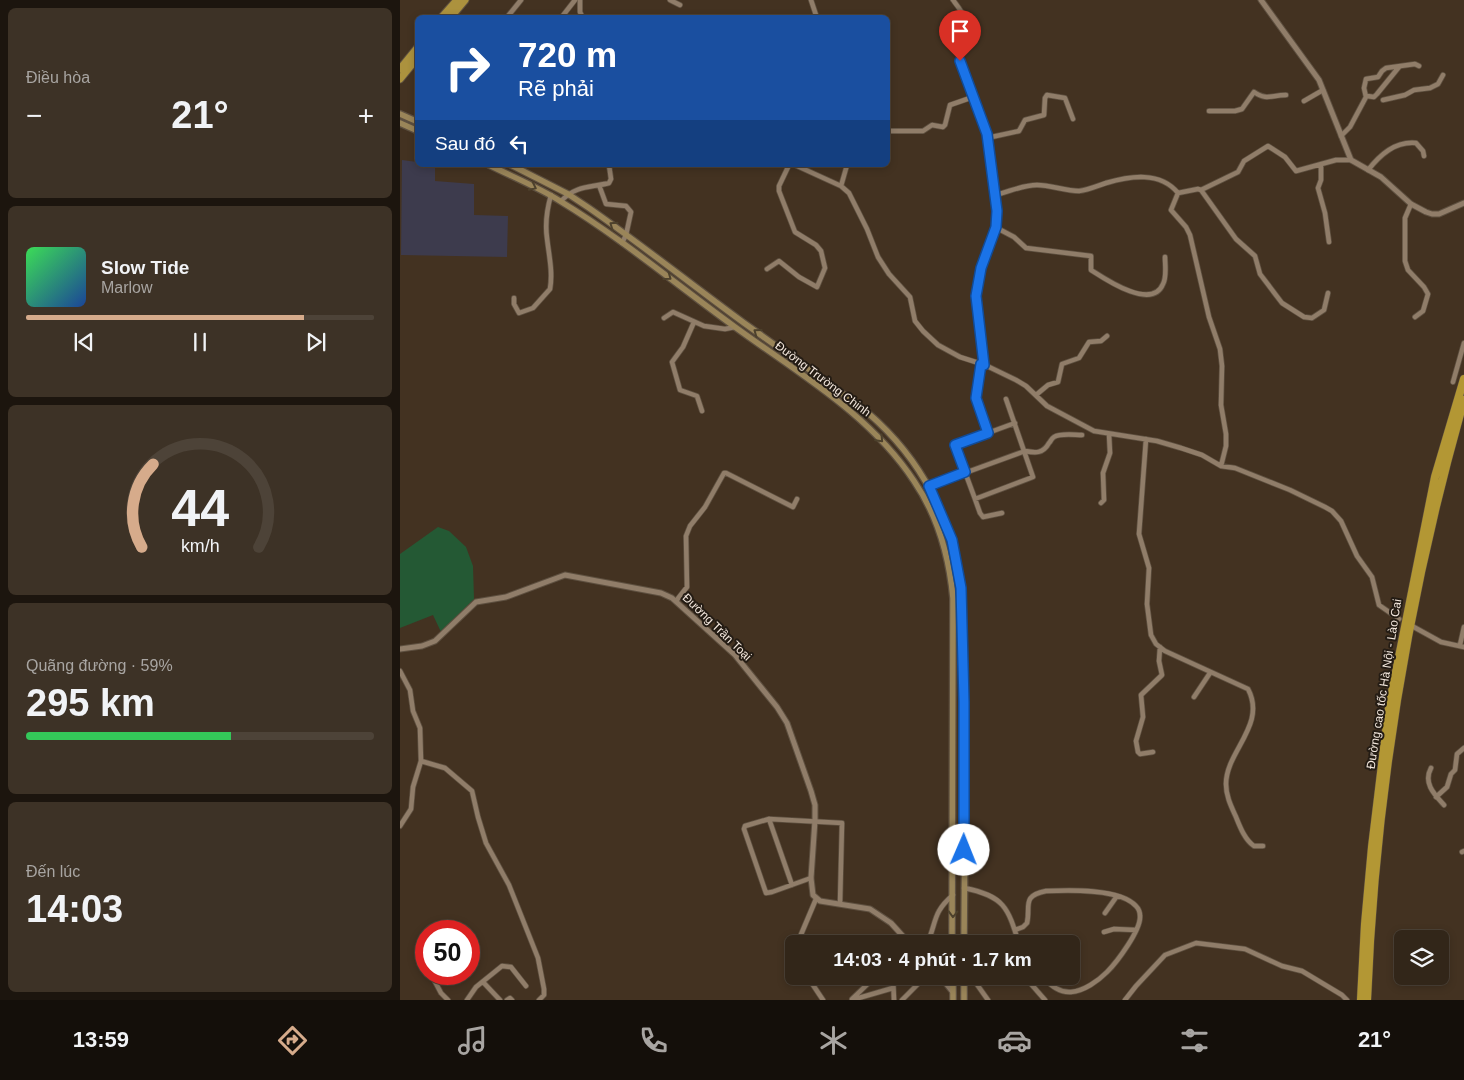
<!DOCTYPE html>
<html lang="vi">
<meta charset="utf-8">
<style>
:root{--surface:#322619;--page:#3d3226;--text:#f1f3f6;--muted:#a8a5a2;--line:#4d4338;--accent:#d6ab8b}
body{margin:0;font-family:Arial,sans-serif;background:var(--page);color:var(--text);height:100vh;display:flex;flex-direction:column;font-size:19px;white-space:nowrap}
*{box-sizing:border-box;margin:0}
p{font-size:16px;color:var(--muted)}
.icon{flex:none;width:28px;height:28px;fill:none;stroke:currentColor;stroke-width:2;stroke-linecap:round;stroke-linejoin:round}
.map{position:relative;flex:1;overflow:hidden}
.side{display:flex;flex-direction:column;gap:8px;padding:8px;background:#1c150e;width:400px}
.side>*{flex:none}
.guide{position:absolute;left:15px;top:15px;width:475px;height:152px;border-radius:8px;box-shadow:0 2px 8px #0003,0 0 0 1px var(--line);background:#1a4fa0;color:#fff;overflow:hidden}
.buttons{position:absolute;left:994px;top:930px;display:grid;gap:10px}
.buttons a{display:grid;place-items:center;width:55px;height:55px;border-radius:8px;background:var(--surface);box-shadow:0 2px 8px #0003,0 0 0 1px var(--line);font-size:25px}
.speed{position:absolute;left:15px;top:920px;display:flex;gap:10px;font-size:25px;font-weight:700;text-align:center}
.speed>*{display:grid;place-content:center;width:65px;height:65px;border-radius:50%;background:var(--surface);box-shadow:0 2px 8px #0003,0 0 0 1px var(--line);line-height:1}
.speed .limit{border:8px solid #d22;background:#fff;color:#111}
.pin{position:absolute;display:grid;place-items:center;width:42px;height:42px;color:#fff;margin:-51px -21px;border-radius:50% 50% 50% 0;rotate:-45deg;box-shadow:0 0 5px #0007}
.pin .icon{rotate:45deg}
.me{position:absolute;width:55px;margin:-28px;rotate:1deg;stroke-linejoin:round;filter:drop-shadow(0 0 4px #0008)}
.turn{display:flex;align-items:center;gap:18px;height:105px;padding:0 20px;font-size:22px}
.turn .icon{width:65px;height:65px;stroke-width:2.5}
.turn b{display:block;font-size:35px;line-height:42px}
.then{display:flex;align-items:center;height:48px;padding:0 20px;background:#0003;gap:10px;font-size:19px}
.big{font-size:38px;font-weight:700;line-height:1.1}
.side .widget{flex:1;display:flex;flex-direction:column;justify-content:center;gap:8px;min-width:0;padding:0 18px;border-radius:8px;background:var(--page)}
.side .dial{align-items:center;gap:0}
.dial svg{height:130px;overflow:visible;fill:none;stroke:var(--line);stroke-width:7;stroke-linecap:round;text-anchor:middle}
.dial text{fill:var(--text);stroke:none}
.song{display:flex;align-items:center;gap:15px}
.cover{width:60px;height:60px;border-radius:8px;background:linear-gradient(135deg,hsl(130 70% 55%),hsl(220 70% 35%))}
.played{height:5px;border-radius:2px;background:linear-gradient(90deg,var(--accent) 80%,var(--line) 80%)}
.keys{display:flex;justify-content:space-around;direction:ltr}
.heat{display:flex;justify-content:space-between;align-items:center;font-size:28px;direction:ltr}
.charge{height:8px;border-radius:4px;background:linear-gradient(90deg,#34c759 59%,var(--line) 0)}
.trip{position:absolute;left:385px;top:935px;width:295px;height:50px;border-radius:8px;background:var(--surface);box-shadow:0 2px 8px #0003,0 0 0 1px var(--line);font-weight:700;line-height:50px;text-align:center}
.tab-bar{display:flex;height:80px;justify-content:space-around;align-items:center;background:#140f0a;color:var(--muted)}
.tab-bar .icon{width:35px;height:35px}
.tab-bar .selected{color:var(--accent)}
.tab-bar b{font-size:22px;color:var(--text)}
main{display:flex;flex:1;min-height:0}
.map>svg:first-child{display:block}
.industrial{fill:#3d3b4d}
.green{fill:#245934}
.lines{fill:none;stroke-linecap:round;stroke-linejoin:round}
.minor-casing{stroke:#5e5040;stroke-width:6}
.tertiary-casing{stroke:#5e5040;stroke-width:7}
.secondary-casing{stroke:#5e5040;stroke-width:8}
.trunk-casing{stroke:#5e5040;stroke-width:9}
.motorway-casing{stroke:#5e5040;stroke-width:9}
.minor{stroke:#907d69;stroke-width:4.5}
.tertiary{stroke:#907d69;stroke-width:5}
.secondary{stroke:#9a8559;stroke-width:5.5}
.trunk{stroke:#ac923e;stroke-width:7}
.motorway{stroke:#b39734;stroke-width:8}
.oneway{stroke:#4d412c}
.route-casing{stroke:#114b97;stroke-width:12}
.route{stroke:#1a73e8;stroke-width:9}
.labels{text-anchor:middle;dominant-baseline:central;stroke-width:4;stroke-linejoin:round;paint-order:stroke}
.street-label{font-size:12px;fill:#f4e8de;stroke:#241c14}
</style>
<main>
<section class="side">
<div class="widget"><p>Điều hòa</p>
<div class="heat"><a>−</a><b class="big">21°</b><a>+</a></div>
</div>
<div class="widget">
<div class="song"><i class="cover"></i><div><b>Slow Tide</b><p>Marlow</p></div></div>
<div class="played"></div>
<div class="keys"><svg class="icon" aria-label="previous" viewBox="0 0 24 24"><path d="M18 5L8 12l10 7zM5 5v14"/></svg><svg class="icon" aria-label="pause" viewBox="0 0 24 24"><path d="M8 5v14M16 5v14"/></svg><svg class="icon" aria-label="next" viewBox="0 0 24 24"><path d="M6 5l10 7-10 7zM19 5v14"/></svg></div>
</div>
<div class="widget dial"><svg viewBox="0 0 100 80">
<path d="M14 69A42 42 0 1 1 86 69"/>
<path d="M14 69A42 42 0 0 1 21 18" stroke="#d6ab8b"/>
<text x="50" y="56" font-size="32" font-weight="700">44</text>
<text x="50" y="72" font-size="11">km/h</text>
</svg></div>
<div class="widget"><p>Quãng đường · 59%</p><b class="big">295 km</b><div class="charge"></div></div>
<div class="widget"><p>Đến lúc</p><b class="big">14:03</b></div>
</section>
<div class="map">
<svg width="1064" height="1000" viewBox="0 0 1064 1000">
<rect width="100%" height="100%" fill="#433221"/>
<path class="industrial" d="M2 160 17 162 18 165H35V181L74 184V215L108 216 107 257 1 255Z"/>
<path class="green" d="M38 527 49 531 66 547 73 566 74 599 41 632 33 615 0 628V554Z"/>
<g class="lines">
<g class="minor-casing">
<path id="minor" d="M180 0V12L183 18
M270 0 280 5
M411 0 417 18
M553 0C556 4 560 9 562 13 570 29 558 45 561 61L587 134 597 211 595 227 581 268 577 296 585 365
M108 16 121 0
M161 18 175 0
M967 96 974 97 977 94 999 67
M983 100 1005 95 1014 90 1030 88 1038 84 1043 75
M904 101 923 90
M809 111H835L842 109 854 92C867 101 871 95 886 95
M488 131H523L532 125 543 127 545 125 550 105 573 97
M941 136 950 127 966 97 964 88 966 79 978 77 982 71 986 68 1015 64 1019 66
M587 138 619 131 625 120 644 115 645 98 647 95 665 98 673 119
M395 165 441 186 449 193 467 229 478 257 489 274 510 297 515 321 523 331 538 345 560 357 585 365 616 380 626 386 647 406 694 431 757 441 781 448 802 455 821 466 835 468 890 490 925 507 932 511 941 521 957 556 972 577 979 605 999 619
M921 165V180L918 188 925 213 929 242
M968 170C980 155 995 141 1016 143L1023 151 1024 156
M199 185 206 204 226 206 231 212 226 235 222 243
M441 186 447 165
M801 190 838 172 844 161 868 146 885 157 896 171 936 160H951
M778 193 771 210 786 227 790 235 809 317 820 349 822 366 821 405 826 434V446L821 466
M595 195C609 192 622 185 637 185 651 185 665 191 679 191 688 190 697 186 706 183 730 176 760 171 778 193L798 189 801 190 836 239 855 256 860 274 882 303 904 317 912 318 924 310 928 293
M161 201C177 185 189 188 209 183L211 179 209 165
M1011 204 1005 218V261L1008 270 1024 287 1028 294 1023 311 1015 317
M595 227 614 237 626 248 691 256V270C705 279 752 311 763 284 767 277 765 265 765 257
M367 269 379 261 399 277 417 287 425 268 421 251 416 245 395 232 379 191V186L389 165
M114 298V304L119 313 133 308 150 289C153 272 149 256 147 238 145 224 147 209 151 195
M264 318 273 312 304 326 325 329 335 327
M294 322 283 347 272 362 280 390 297 396 302 411
M581 364 575 397 588 433
M1053 382 1064 343
M636 395 648 385 658 382 662 364 679 358 689 342 701 341 707 336
M606 399 633 477 575 499 555 445 615 423
M746 439 739 534 749 568 747 604 751 635 756 644 765 651 848 689C867 725 826 751 826 784 826 796 831 806 836 817 840 827 845 840 854 846H863
M529 486 625 451C635 453 643 454 649 443 651 441 651 439 654 437 660 433 674 435 682 435
M575 499 580 513 583 517 602 513
M701 503 704 500 703 473 710 453 709 434
M276 601 287 587 286 536 290 526 305 507 324 473H326L393 507 397 499
M1012 626 1041 642 1064 647
M1060 645 1064 627
M0 671 10 690 13 711 20 728 21 761 13 787 11 809 0 826
M794 697 810 673
M753 752 740 754 738 752 736 741 743 717 741 695 762 675 759 661 760 647
M21 761 45 768 72 791 78 817 86 843 109 885 138 958 144 989V995L139 1000
M1031 768C1023 783 1034 794 1044 805
M1036 797 1047 787 1051 774 1055 770 1057 754 1064 748
M369 819 392 885
M1062 852 1064 851
M411 878 372 892 366 893 344 829 345 826 369 819 442 823 440 904
M564 888C604 896 608 907 619 944
M705 913 717 896
M615 930 623 927 627 923C631 906 621 896 646 891 668 890 720 888 736 906 738 908 740 912 740 916 741 930 717 962 707 972 698 981 684 991 671 992 658 993 650 984 641 976
M704 932 714 929 736 930
M21 941 26 960
M397 944 416 899
M527 944C537 922 532 913 553 895
M31 974 41 993 48 1000
M407 976 423 1000
M493 976 494 1000
M512 976 519 983 526 976
M571 976 588 1000
M624 976 645 1000
M83 982 100 1000
M452 999 476 976
M67 1000 76 987 102 966 111 967 126 986
M107 1000 110 998 112 1000
M452 1000 493 988
M502 1000 519 983
M725 1000 736 986 765 955 796 943 845 949 882 966 902 971 942 995 947 1000"/>
</g>
<g class="tertiary-casing">
<path id="tertiary" d="M861 0 919 80 951 160 981 177 1011 204 1026 212 1032 214H1039L1064 203
M0 649 22 646 35 641 76 602 106 597 165 575 261 593 272 598 335 655 377 707 387 723 411 791 415 805V820L411 878 413 895 420 901 470 909 491 923 510 944
M540 976 552 991"/>
</g>
<g class="secondary-casing">
<path id="secondary" d="M0 114 18 122
M0 123 18 131
M89 165C113 177 138 187 160 201 221 238 277 285 335 327 398 373 470 414 514 481 538 516 549 556 553 598L552 944
M111 165 168 194 189 208C242 245 292 285 344 323 371 342 397 361 424 380 442 394 461 406 478 422 529 470 557 533 563 602L565 812 564 944
M553 976V1000
M564 1000V976"/>
</g>
<g class="trunk-casing">
<path id="trunk" d="M41 18 57 0
M50 18 65 0
M0 69 18 47
M0 79 18 57"/>
</g>
<g class="motorway-casing">
<path id="motorway" d="M961 1000 965 924 972 847 989 707 1035 477 1064 379
M967 1000C975 796 1008 596 1064 400"/>
</g>
<use href="#minor" class="minor"/>
<use href="#tertiary" class="tertiary"/>
<use href="#secondary" class="secondary"/>
<use href="#trunk" class="trunk"/>
<use href="#motorway" class="motorway"/>
</g>
<defs><path id="oneway-chevron" d="M-2-3.5L2.5 0L-2 3.5" fill="none" stroke-width="1.6" stroke-linecap="round" stroke-linejoin="round" transform="scale(1.25)"/></defs>
<g class="oneway">
<use href="#oneway-chevron" transform="translate(133 187) rotate(26)"/>
<use href="#oneway-chevron" transform="translate(213 225) rotate(-145)"/>
<use href="#oneway-chevron" transform="translate(268 277) rotate(36)"/>
<use href="#oneway-chevron" transform="translate(357 332) rotate(-144)"/>
<use href="#oneway-chevron" transform="translate(480 439) rotate(47)"/>
<use href="#oneway-chevron" transform="translate(553 914) rotate(91)"/>
</g>
<g class="lines">
<g class="route-casing">
<path id="route" d="M560 61 587 134 597 211 596 227 581 268 576 296 584 365 581 364 576 398 588 433 555 445 565 472 529 486 552 540 561 588 564 702V850"/>
</g>
<use href="#route" class="route"/>
</g>
<g class="labels">
<g class="street-label">
<text transform="translate(423 379) rotate(37)">Đường Trường Chinh</text>
<text transform="translate(317 627) rotate(44)">Đường Trần Toại</text>
<text transform="translate(984 684) rotate(-81)">Đường cao tốc Hà Nội - Lào Cai</text>
</g>
</g>
</svg>
<div class="buttons">
<a><svg class="icon" aria-label="layers" viewBox="0 0 24 24"><path d="M12 4l9 5-9 5-9-5zM3 14l9 5 9-5"/></svg></a>
</div>
<div class="speed"><div class="limit">50</div></div>
<div class="pin" style="left:560px;top:61px;background:#d93025"><svg class="icon" aria-label="arrive" viewBox="0 0 24 24"><path d="M6 21V4h12l-3 4 3 4H6"/></svg></div>
<svg class="me" style="left:564px;top:850px" viewBox="-20 -20 40 40"><circle r="19" fill="#fff"/><path d="M0-13L10 11 0 6-10 11z" fill="#1a73e8"/></svg>
<div class="trip">14:03 · 4 phút · 1.7 km</div>
<div class="guide">
<div class="turn"><svg class="icon" aria-label="right" viewBox="0 0 24 24"><path d="M7 20v-9h11M14 6l5 5-5 5"/></svg><div><b>720 m</b>Rẽ phải</div></div>
<div class="then">Sau đó<svg class="icon" aria-label="left" viewBox="0 0 24 24"><path d="M17 20v-9H6M10 6l-5 5 5 5"/></svg></div>
</div>
</div>
</main>
<nav class="tab-bar">
<b>13:59</b>
<svg class="icon selected" aria-label="directions" viewBox="0 0 24 24"><path d="M12 3l9 9-9 9-9-9zM9 14v-3h6M13 9l2 2-2 2"/></svg>
<svg class="icon" aria-label="music" viewBox="0 0 24 24"><path d="M9 18V5l10-2v13"/><circle cx="6" cy="18" r="3"/><circle cx="16" cy="16" r="3"/></svg>
<svg class="icon" aria-label="phone" viewBox="0 0 24 24"><path d="M5 4h4l2 5-3 2q2 4 5 5l2-3 5 2v4C11 20 4 13 5 4z"/></svg>
<svg class="icon" aria-label="climate" viewBox="0 0 24 24"><path d="M12 3v18M4 7l16 10M4 17L20 7"/></svg>
<svg class="icon" aria-label="car" viewBox="0 0 24 24"><path d="M5 17H2v-5l4-1 3-4h7l3 4 3 1v5h-3M9 17h6M6 11h13"/><circle cx="7" cy="17" r="2"/><circle cx="17" cy="17" r="2"/></svg>
<svg class="icon" aria-label="filters" viewBox="0 0 24 24"><path d="M4 7h16M4 17h16"/><circle cx="9" cy="7" r="2"/><circle cx="15" cy="17" r="2"/></svg>
<b>21°</b>
</nav>
